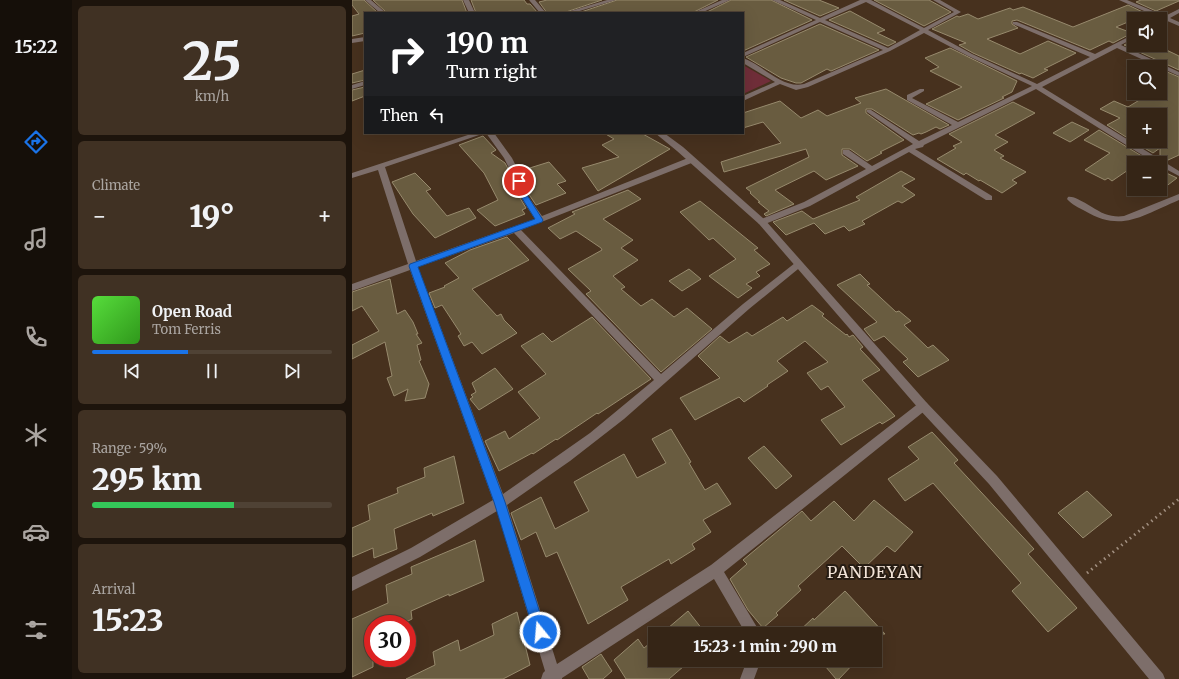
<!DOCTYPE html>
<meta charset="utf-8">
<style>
:root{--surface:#352516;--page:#403123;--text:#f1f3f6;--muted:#aaa5a1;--line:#4f4235;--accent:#1a73e8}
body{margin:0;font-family:Merriweather,serif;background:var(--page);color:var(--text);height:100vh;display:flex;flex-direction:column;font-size:15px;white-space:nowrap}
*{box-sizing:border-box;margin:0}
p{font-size:13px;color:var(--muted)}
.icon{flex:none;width:22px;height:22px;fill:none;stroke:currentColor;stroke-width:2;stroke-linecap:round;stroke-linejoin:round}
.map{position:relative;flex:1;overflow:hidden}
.panel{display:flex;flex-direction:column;gap:6px;padding:6px;background:#1d140c;width:280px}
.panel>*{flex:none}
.banner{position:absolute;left:12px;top:12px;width:380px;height:122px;border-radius:0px;box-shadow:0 4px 16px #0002,0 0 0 1px var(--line);background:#202124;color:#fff;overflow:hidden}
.buttons{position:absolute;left:775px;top:12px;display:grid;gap:8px}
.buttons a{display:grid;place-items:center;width:40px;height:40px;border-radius:0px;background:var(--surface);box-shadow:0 4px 16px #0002,0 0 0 1px var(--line);font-size:20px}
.speed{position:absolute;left:12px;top:615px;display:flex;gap:8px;font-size:20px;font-weight:700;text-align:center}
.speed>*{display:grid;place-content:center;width:52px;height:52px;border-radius:50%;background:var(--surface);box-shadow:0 4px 16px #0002,0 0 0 1px var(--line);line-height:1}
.speed .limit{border:6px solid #d22;background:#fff;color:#111}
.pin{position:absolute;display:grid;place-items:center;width:34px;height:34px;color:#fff;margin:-17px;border:2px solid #fff;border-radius:50%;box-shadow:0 1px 4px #0007}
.me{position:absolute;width:44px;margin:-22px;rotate:343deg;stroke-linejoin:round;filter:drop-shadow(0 0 3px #0008)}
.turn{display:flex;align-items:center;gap:14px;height:84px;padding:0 16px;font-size:18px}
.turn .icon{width:52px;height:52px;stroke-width:2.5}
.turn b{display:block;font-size:28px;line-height:34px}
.then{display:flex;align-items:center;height:38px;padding:0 16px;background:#0003;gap:8px;font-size:15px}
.big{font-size:30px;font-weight:800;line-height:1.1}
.panel .widget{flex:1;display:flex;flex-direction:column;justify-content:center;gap:6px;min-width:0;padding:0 14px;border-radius:6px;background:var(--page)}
.panel .dial{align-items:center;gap:0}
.dial b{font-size:52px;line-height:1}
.song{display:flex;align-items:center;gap:12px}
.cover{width:48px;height:48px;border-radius:6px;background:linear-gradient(135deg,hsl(110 70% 55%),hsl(110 70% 35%))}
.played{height:4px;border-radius:2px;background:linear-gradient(90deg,var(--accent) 40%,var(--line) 40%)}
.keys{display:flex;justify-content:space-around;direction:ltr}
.heat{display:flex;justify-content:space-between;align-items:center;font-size:22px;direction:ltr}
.charge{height:6px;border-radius:3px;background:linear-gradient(90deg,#34c759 59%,var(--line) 0)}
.trip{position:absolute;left:296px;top:627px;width:234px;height:40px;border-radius:0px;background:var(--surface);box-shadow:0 4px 16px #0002,0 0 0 1px var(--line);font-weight:800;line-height:40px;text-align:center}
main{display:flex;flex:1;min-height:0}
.dock{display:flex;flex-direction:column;width:72px;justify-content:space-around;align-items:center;background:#150f09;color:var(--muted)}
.dock .icon{width:28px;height:28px}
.dock .selected{color:var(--accent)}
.dock b{font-size:18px;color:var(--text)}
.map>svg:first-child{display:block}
.green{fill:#702e39}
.building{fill:#695c40;stroke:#978a6d}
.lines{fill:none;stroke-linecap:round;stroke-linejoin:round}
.path{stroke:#a29081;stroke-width:3;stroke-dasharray:1.5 4;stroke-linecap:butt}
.minor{fill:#7d6e6a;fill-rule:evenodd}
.tertiary{fill:#7d6e6a;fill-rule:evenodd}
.route{fill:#1a73e8;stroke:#114b97}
.labels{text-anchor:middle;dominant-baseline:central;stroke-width:4;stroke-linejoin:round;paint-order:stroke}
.near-quarter-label{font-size:16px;letter-spacing:1px;fill:#f3e5d9;stroke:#261c13}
</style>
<main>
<nav class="dock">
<b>15:22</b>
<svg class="icon selected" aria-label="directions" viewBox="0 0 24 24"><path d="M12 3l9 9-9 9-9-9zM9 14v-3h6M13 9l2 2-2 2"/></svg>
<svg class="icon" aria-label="music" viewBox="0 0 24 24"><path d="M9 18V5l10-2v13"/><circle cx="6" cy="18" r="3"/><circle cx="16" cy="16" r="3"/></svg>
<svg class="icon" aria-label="phone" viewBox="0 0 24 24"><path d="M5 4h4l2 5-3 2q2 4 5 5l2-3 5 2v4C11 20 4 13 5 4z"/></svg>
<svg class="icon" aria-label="climate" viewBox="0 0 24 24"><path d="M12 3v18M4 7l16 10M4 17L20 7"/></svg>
<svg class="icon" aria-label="car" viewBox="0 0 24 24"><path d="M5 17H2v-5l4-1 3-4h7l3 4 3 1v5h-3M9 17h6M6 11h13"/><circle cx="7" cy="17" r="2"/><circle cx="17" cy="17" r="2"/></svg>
<svg class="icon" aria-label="filters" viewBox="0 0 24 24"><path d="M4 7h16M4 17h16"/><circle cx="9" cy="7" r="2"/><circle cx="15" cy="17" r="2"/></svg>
</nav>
<section class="panel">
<div class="widget dial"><b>25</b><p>km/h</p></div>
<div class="widget"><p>Climate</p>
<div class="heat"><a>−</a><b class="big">19°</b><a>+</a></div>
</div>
<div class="widget">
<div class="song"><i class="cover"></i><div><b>Open Road</b><p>Tom Ferris</p></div></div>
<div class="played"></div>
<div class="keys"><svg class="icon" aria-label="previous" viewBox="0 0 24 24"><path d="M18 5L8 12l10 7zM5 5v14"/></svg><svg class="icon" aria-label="pause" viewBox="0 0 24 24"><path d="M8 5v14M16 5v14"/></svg><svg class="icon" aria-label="next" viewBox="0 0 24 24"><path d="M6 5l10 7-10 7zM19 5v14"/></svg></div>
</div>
<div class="widget"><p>Range · 59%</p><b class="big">295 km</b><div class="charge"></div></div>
<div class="widget"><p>Arrival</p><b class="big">15:23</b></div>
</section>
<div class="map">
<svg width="827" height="679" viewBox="0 0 827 679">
<rect width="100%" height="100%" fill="#47311e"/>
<path class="green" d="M391 65 419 81 391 94Z"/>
<path class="building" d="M0 0H12L26 13H13V33L0 36V16L7 14 0 5Z
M21 0H110L115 13H35Z
M119 0H172L175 4H178L186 13H124Z
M195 0H250L211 13H195L187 2Z
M265 0H366L340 13H226Z
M379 0H419L460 20 391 51V13H353Z
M432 0H467L487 8 468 16Z
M522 0H577L599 12 572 26Z
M789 0H827V1L804 11 784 2Z
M776 5 795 14 764 27 780 33 761 43 757 41 738 50 665 20 660 21V24L666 28 635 39 668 54 696 41 724 53 692 69 696 70 681 78 669 73 668 74 621 53 607 45 614 43 580 29 605 16 607 17 616 14 626 19 658 8 661 10 671 7 721 27Z
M498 11 533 30 525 33 544 42 536 46 477 20Z
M468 24 527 50 479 71 475 69 449 83H444L429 78 394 57Z
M782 40V45H805H804L827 56V70L772 45Z
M598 48 665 81 660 92 650 97 652 98 606 120 574 104 610 87 578 71 587 67 573 58Z
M808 69 827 77V155L814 161 808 158V148L801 153 789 146 799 141H808V115H782V142L755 125 768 118 748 109 762 101 776 107 799 93H808Z
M13 70V80L0 83V74Z
M13 87V96L0 101V90Z
M534 89 597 125 588 129 584 127 574 132 569 134 567 133 561 135 520 109H514V113L552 140 528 152 530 153 515 161 498 149H490V155L506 166 474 180 462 171 423 190 442 204 414 216 412 214 417 211 406 202H408L398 193 399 192 394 188 457 157 454 149 372 172 369 162 429 143 411 122 391 128V113L428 101 449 118 466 110 475 116 509 103 503 98Z
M661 102 683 113 643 135 656 142 642 150 652 156 648 158 674 172 660 180 665 183 650 193 628 180 627 181 614 173 612 175 585 159 604 148 601 146 610 142 597 134Z
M720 122 737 130 718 142 701 133Z
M747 130 793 158 786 163H782V166L760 181 756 178 753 180 733 170 758 153 732 140Z
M252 133H289L318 149 246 191 230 168 267 157 250 145 262 139Z
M131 136 144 150 139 153 153 163 160 176 162 188 174 208 170 210 173 214 143 226 125 210 146 200 132 173 107 145Z
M197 162 214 181 205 184 214 193 184 205 172 187 168 171Z
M808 170 825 178 808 191Z
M549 171 563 179 550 186 563 195 550 203 546 201 510 221 513 224 497 231 492 226 473 234 462 223 434 235 421 222 450 211 461 219 508 200 504 197Z
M63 173 79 189 74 191 95 216 117 208 124 218 83 238 61 214 40 182Z
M276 190 289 199 251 219 281 240 269 248 286 260 261 276 273 287 269 289 289 306 300 299 322 317 335 308 360 329 309 372 234 294 239 291 216 269 250 250 249 248 224 231 208 239 196 228 223 214 220 212Z
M348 201 406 248 402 250 418 264 404 272 408 276 394 284 400 288 386 298 357 276 384 259 361 238 357 240 328 212Z
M155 237 177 260 120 289 145 316 149 314 152 320 165 333 130 354 120 342 112 346 106 336 109 334 90 305 83 308 77 293 93 287 92 286 107 278 93 263 118 250Z
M337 269 349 279 330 291 317 281Z
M508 274 518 284 515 285 544 312 547 311 559 321 552 325 576 348 581 345 597 360 566 377 551 362 556 359 532 336 522 341 512 329 525 322 485 285Z
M38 279 45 314 53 310 61 322 66 334H64L70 343 65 345 69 360 67 361 77 384 73 398 53 401 56 389 42 396 35 378 40 376 33 342 0 359V345L27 331 10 306 0 311V292Z
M460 305 472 314 470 316 494 335 495 334 497 337 501 335 511 347 508 349 528 370 510 380 543 416 530 424 528 422 489 445 469 420 493 407 476 386 469 390 455 373 476 362 453 341 425 361 436 371 415 385 416 386 392 402 387 397 343 420 328 398 368 378 346 356 368 336 377 343 395 332 400 336 431 317 435 321Z
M240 317 299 379 246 414 245 413 205 440 204 439 181 454 180 453 147 471 133 441 153 431 157 439 188 418 166 392 194 374 169 346 191 333 200 342Z
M143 368 161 389 127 410 118 399 121 397 119 395 124 392 120 383Z
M319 429 339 462 337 463 353 490 365 483 379 504 351 520 359 532 340 544 343 549 319 564 317 559 269 587 276 600 236 624 205 552 194 557 184 532 169 540 159 513 189 497 203 529 237 511 222 482 272 454 285 478 314 463 300 439Z
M580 432 606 460 602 463 682 549 676 554 725 608 696 632 660 591 669 583 581 483 553 501 536 479 567 459 556 447Z
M412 446 440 476 424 489 396 458Z
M102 456 112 503 81 516 80 513 42 529 45 549 22 558 21 548 0 557V528L18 520 16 505 46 493 45 488 73 477 72 468Z
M735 491 760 515 731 538 706 513Z
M522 500 561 532 543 552 535 546 512 568 490 546 446 586 449 590 424 613 426 615 411 628 396 610 378 579 395 564 391 560 450 511 459 521 482 501 502 521Z
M123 540 132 581 97 596V594L59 611 60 619 50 624H21V667L0 677V619L36 603 34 585 60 574 59 567Z
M493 591 533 634H444L461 618 462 620Z
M336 611 354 634H309Z
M165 612 178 665 151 679H54L83 665 81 652 106 640 108 651 142 635 140 624Z
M286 639 292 648 303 639V660H339L317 679H274L262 660Z
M249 654 260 671 251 679H237L230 667Z
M468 660H505L487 679H484Z"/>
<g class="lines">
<path class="path" d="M735 573 827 499"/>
<path class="minor" d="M13 0H19L34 13H28Z
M111 0H117L123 13H117Z
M177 0H183L194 13H188Z
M255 0H264L221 13H212Z
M370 0H378L349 13H341Z
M420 0H428L468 18 508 0H519L572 28 602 12 581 0H588L609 12 576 30 620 54 685 84 738 57 661 24V22H665L743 54 782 34V38L769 45 827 72V76L765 48 690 87 827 171V176L808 166V163H803L684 89 572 145 571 147 563 149 640 196V200H634L557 152 458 206 413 224H407L406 222 407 220 452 202 514 169 491 154V150H497L520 166 561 144 515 112V110H519L567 141 600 125 555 100V95L568 89H572V91L560 98 606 122 680 86 616 56 572 33 538 51 456 87 444 90 428 84 391 101V96L423 82 391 63V58C411 65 430 89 452 84L531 50 468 22 391 57V53L464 20ZM514 2 568 30 536 48 473 20Z
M767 0H775L813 16 827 9V13L818 18 827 22V26L813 20 808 21 807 19 808 18Z
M13 81V85L0 89V85Z
M122 133H133L33 167 64 261 183 219 167 195 163 187 161 176 152 158 134 133H142L160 158 169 176 171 187 175 195 190 216 336 158H342V162L169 230 309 374 391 304 443 263 446 262 451 265 397 309 272 419 218 461 155 505 205 664 359 565 567 403 571 401 575 403 576 406 575 409 372 572 409 634H394L362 579 210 678V679H189L191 673 193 671 145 511 68 557 0 591V577L59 548 141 500 58 270 0 291V284L56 264 26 170 0 178V173ZM162 233 302 380 238 433 151 494 66 267Z
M827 194V200C791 215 770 233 733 211 727 208 719 204 715 199L716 197C724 195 744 211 753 214 759 216 765 217 772 216Z
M395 660H409L402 679H388Z"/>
<path class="tertiary" d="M13 37V41L0 43V39Z
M303 133H312L331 147 413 220 575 403 645 476 811 674 813 679H797L637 484 567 409 407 224 325 151Z"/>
</g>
<path class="route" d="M164 179H169L170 181 175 195 191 220 190 222 66 267 153 502 194 632 192 637 188 639 184 637 182 632 142 502 57 266 58 264 183 219 168 195 163 181Z"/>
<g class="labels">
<g class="near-quarter-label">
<text x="523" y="572">PANDEYAN</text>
</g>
</g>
</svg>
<div class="buttons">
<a><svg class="icon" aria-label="sound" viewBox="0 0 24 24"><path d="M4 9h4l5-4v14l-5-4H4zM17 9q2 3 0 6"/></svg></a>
<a><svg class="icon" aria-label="search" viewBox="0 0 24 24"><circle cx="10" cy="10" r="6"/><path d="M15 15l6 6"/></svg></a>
<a>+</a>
<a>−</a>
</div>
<div class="speed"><div class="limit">30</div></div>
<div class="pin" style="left:167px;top:181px;background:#d93025"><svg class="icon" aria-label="arrive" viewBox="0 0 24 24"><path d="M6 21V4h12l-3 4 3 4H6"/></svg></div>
<svg class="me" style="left:188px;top:632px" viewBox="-20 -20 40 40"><circle r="17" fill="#1a73e8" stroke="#fff" stroke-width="3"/><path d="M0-11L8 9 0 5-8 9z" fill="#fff"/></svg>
<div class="trip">15:23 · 1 min · 290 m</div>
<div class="banner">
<div class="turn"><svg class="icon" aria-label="right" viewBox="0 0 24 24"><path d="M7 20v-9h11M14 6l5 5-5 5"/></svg><div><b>190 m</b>Turn right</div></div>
<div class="then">Then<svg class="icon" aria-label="left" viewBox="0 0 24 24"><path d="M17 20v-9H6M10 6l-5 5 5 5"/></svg></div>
</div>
</div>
</main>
